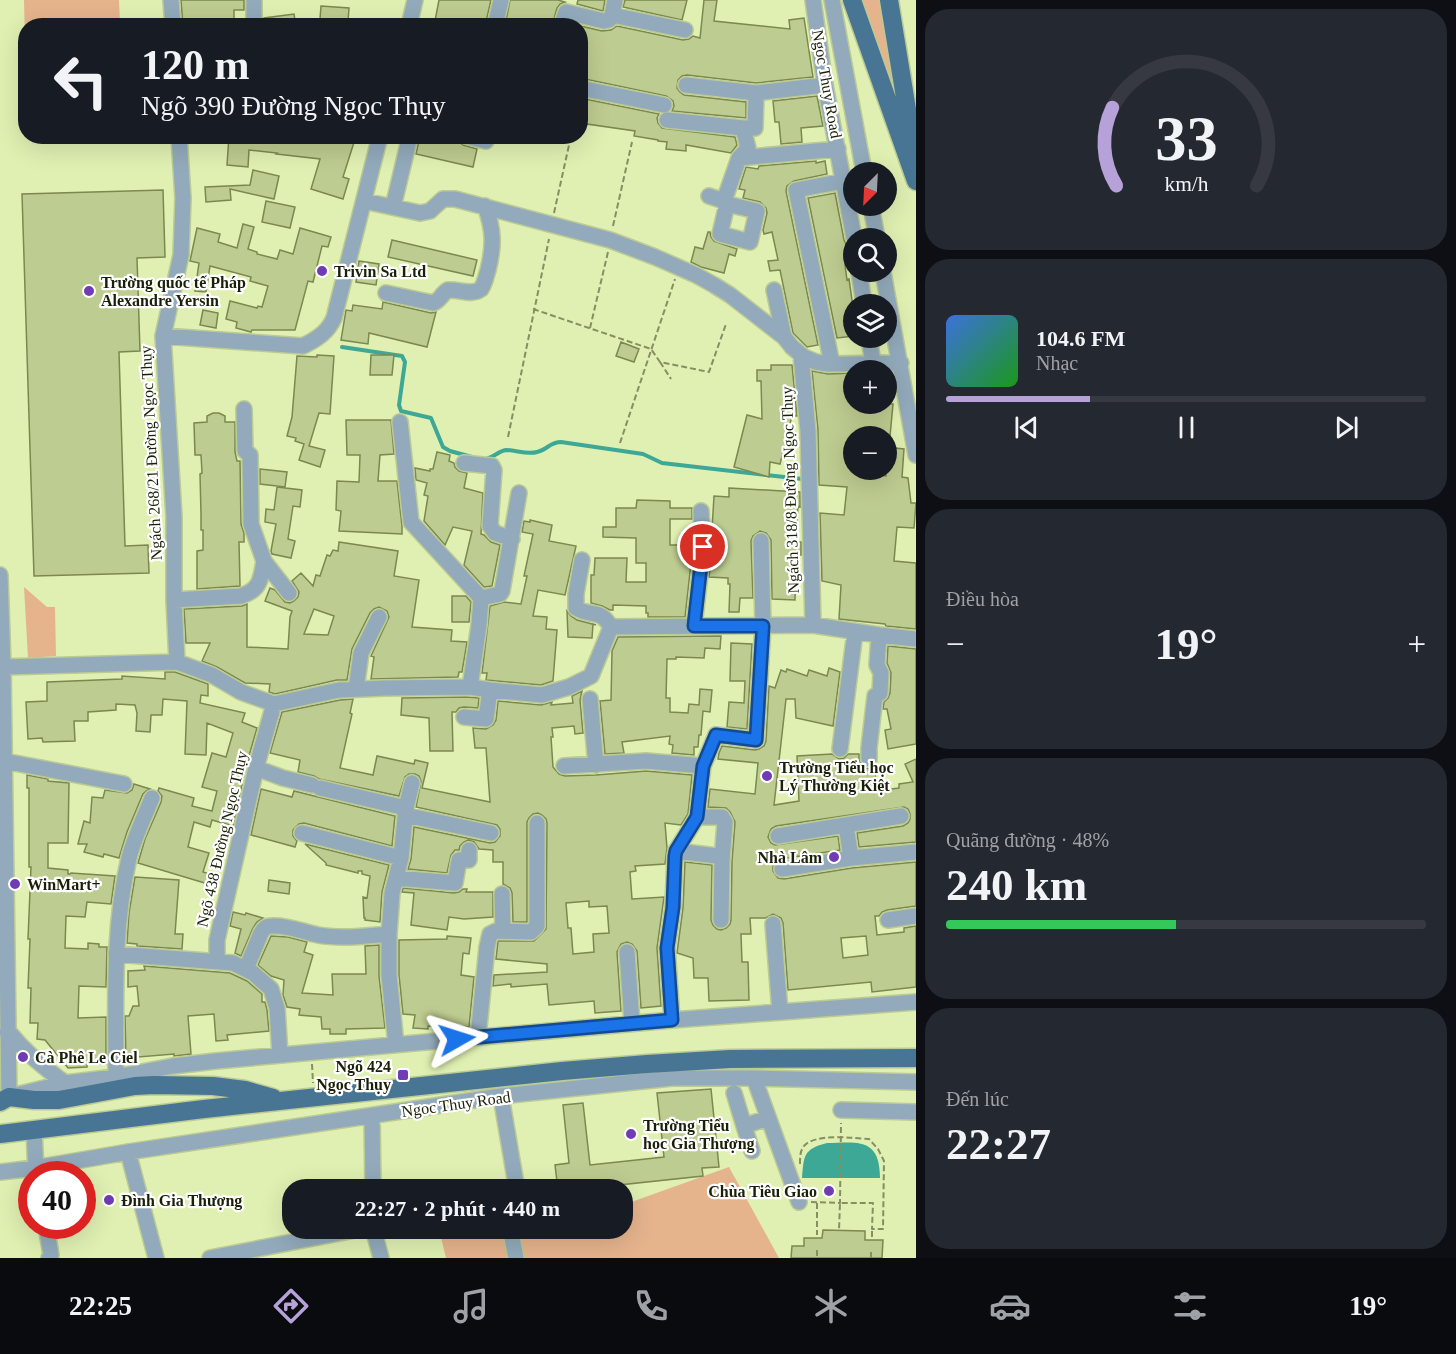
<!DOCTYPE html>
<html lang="vi">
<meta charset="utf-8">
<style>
:root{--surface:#171b24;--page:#242831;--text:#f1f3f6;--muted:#9ea1a6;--line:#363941;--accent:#b6a1d8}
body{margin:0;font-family:"Times New Roman",serif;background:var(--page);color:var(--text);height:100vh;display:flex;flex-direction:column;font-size:22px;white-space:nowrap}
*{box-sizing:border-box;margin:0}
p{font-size:20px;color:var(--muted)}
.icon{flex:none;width:33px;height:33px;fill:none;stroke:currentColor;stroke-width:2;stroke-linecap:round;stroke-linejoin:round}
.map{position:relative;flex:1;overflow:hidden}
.sheet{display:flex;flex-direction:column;gap:9px;padding:9px;background:#0d0f14;width:540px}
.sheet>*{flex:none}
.guide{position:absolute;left:18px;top:18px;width:570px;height:126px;border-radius:24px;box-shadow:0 6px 24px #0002;background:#171b24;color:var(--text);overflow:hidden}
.needle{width:39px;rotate:204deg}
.buttons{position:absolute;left:843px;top:162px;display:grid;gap:12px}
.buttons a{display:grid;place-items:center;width:54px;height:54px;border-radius:50%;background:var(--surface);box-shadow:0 6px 24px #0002;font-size:30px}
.speed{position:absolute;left:18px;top:1161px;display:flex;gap:12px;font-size:30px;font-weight:700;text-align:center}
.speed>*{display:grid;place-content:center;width:78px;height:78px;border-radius:50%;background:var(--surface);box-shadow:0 6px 24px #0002;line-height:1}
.speed .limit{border:9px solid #d22;background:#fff;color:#111}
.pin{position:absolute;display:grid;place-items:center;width:51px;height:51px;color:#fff;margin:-26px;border:3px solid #fff;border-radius:50%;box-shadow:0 2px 6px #0007}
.me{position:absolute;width:66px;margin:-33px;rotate:84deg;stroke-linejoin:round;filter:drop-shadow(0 0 4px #0008)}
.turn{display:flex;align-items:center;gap:21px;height:126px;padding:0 24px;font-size:27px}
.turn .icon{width:78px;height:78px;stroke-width:2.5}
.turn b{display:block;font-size:42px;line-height:51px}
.big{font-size:45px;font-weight:800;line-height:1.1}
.sheet .card{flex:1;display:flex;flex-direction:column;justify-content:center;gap:9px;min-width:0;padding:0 21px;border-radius:24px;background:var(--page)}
.sheet .dial{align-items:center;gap:0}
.dial svg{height:156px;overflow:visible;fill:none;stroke:var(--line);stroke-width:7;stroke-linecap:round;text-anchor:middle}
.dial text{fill:var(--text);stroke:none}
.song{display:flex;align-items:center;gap:18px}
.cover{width:72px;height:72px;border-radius:9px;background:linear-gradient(135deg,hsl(220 70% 55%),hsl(120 70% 35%))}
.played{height:6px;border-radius:3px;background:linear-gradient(90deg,var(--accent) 30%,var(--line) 30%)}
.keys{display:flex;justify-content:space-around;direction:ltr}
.heat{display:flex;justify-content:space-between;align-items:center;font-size:33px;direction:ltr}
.charge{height:9px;border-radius:4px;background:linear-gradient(90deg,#34c759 48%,var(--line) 0)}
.trip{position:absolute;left:282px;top:1179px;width:351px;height:60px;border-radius:24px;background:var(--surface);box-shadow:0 6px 24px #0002;font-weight:800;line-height:60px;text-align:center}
.menu{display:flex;height:96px;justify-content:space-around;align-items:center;background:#090b0e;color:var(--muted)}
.menu .icon{width:42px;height:42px}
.menu .selected{color:var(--accent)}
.menu b{font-size:27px;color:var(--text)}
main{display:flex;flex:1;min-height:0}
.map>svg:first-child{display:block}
.green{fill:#e5b48d}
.water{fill:#3ca895}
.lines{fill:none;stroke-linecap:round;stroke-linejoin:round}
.stream{stroke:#3ca895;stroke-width:4}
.building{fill:#bdcc90;stroke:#7b884e;stroke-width:1.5;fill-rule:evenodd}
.minor-casing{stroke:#bcca93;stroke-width:18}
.major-casing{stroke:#bcca93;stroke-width:21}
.path{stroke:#848f62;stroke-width:2;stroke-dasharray:6 3;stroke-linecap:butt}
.minor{stroke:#92aabb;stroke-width:15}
.major{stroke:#487594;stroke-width:18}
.route-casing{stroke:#114b97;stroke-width:15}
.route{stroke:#1a73e8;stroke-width:10}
.poi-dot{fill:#6f3cb3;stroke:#fff;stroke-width:2}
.labels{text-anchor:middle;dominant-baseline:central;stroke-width:4.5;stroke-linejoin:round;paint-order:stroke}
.street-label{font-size:16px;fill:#1a1f07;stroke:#fff}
.poi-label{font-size:16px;font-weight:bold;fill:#1a1f07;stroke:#fff;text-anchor:start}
</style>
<main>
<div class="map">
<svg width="916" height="1258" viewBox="0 0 916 1258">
<rect width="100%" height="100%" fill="#e0f0b2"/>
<path class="green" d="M24 0H119L120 25 26 26 25 42Z
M861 0H883L903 117Z
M24 587 47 607H55L56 656 28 658Z
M729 1167 779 1258H446L439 1229 622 1228 623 1205Z"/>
<path class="water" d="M827 1143C859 1142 880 1138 880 1178H802C804 1156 803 1149 827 1143Z"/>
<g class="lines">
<path class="stream" d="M342 347 402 356 405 362 399 405 401 411 431 418 443 447 450 451 472 457
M486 459C495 457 498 451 506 450 516 450 527 455 537 452 547 450 550 442 561 442L643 454 662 463 802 479"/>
</g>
<path class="building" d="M181 0H244V10H234V26H183Z
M439 0H491L485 26H474L452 21 451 26H434Z
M510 0H558L565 2 560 4 557 8 552 26H544L533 22 531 26H505Z
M578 0H605L603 11 577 4Z
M625 0H687L682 20 623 7Z
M704 0H717L714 21 790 29 789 20 804 18 813 77 756 83 687 75 682 76 678 80 677 88 680 92 684 95 746 102V118L672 111 674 106 673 101 666 96 580 78V26H572V24L602 31 611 30 617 26 683 40 689 39 693 36 700 38Z
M321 6 349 8 348 22 320 19Z
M294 14 296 26H264V18Z
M817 96 823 126 801 128 802 142 781 144 779 122H775L773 101Z
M580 98 659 114 657 118 658 123 662 128 735 137 737 145 731 153 686 145V151L666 149 667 142 658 141V140L634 136 635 131 580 123Z
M229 136H356L343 177 349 179 343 199 311 189 320 159 276 154 277 153 249 150 248 167 227 165Z
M420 136H437L458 141 463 145 477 149 473 167 416 154Z
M816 161V163L825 161 827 174 794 181 787 186 786 191 818 345 807 347 793 333 780 270 770 271 768 261 778 260 772 232 764 234 763 230 767 213 766 208 760 202 743 198 745 190 739 189 746 167 758 169 759 166Z
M253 170 279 176 274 199 230 189 231 200 206 202 205 187 250 185Z
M163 190 165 257 137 258 140 351 119 352 125 546 148 545 149 573 34 576 22 194Z
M835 193 844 240 846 244 851 247 852 256 844 257 847 280 849 279 854 314V336L837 338 808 198Z
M266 201 295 207 290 228 262 222Z
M243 224 254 227 248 249 257 252V254L277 259 280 250 293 254 300 228 331 237 328 247 322 246 313 282 308 281 295 330H252L251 332 236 328 237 322 226 319 230 301 257 308 258 306 262 307 268 286 250 281 251 277 210 266 206 292 195 291 199 263 190 261 197 228 220 234 218 242 237 248Z
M708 232H710L711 237 714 241 737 249 735 256 729 254 724 273 701 267 691 262 695 247 703 249Z
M392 240 477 260 473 276 388 257Z
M359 261 379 264 376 285 356 282Z
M383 302 431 313 436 312 427 347 369 333 368 344 341 340 346 310 352 311 353 305 382 309Z
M203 310 218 313 216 328 200 325Z
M621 342 639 349 634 362 616 356Z
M317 355 334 356 330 414 319 413 309 446 325 450 320 467 299 460 304 444 295 441 296 438 287 436 292 417 297 356 317 357Z
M371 355H394L392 375H370Z
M771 365H792L797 416H792L780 464 770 462 769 477 734 467 747 415 762 419 761 381H757V370H771Z
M812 371 828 374 854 373V404H893L890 436H854V470H864V474L886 476V447L904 449 902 477 908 478 911 503H916L914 528 897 527 894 561 916 563V629L886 626 885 624 839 619 841 585 822 581 820 513 844 515 847 487 819 485 818 430Z
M213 413H219L225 416V422H235V452L237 461H240L241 524 244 533V542H239L240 586 197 589V551L203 550V530H201V514L200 474 202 473 201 455H195L194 423 207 422V416Z
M346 420H391L394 454 380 455 378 481H397L402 526V534L339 531 341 511 336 510 337 481 359 482 360 455H347Z
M437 452 450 455 449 461 454 463 455 467 459 471 467 473 464 488 483 493 481 534 484 535 491 542 500 545 492 586 484 587 464 565 472 531 453 527 445 545 424 521 428 496 424 495 427 483 416 480 415 468 430 471V469H433Z
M260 469 287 472 285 487 260 484Z
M277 487 302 490 300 507 293 506 288 539 295 541 291 558 272 554 271 551 276 524 265 522 266 509 274 510Z
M729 488 800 492V507L798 506 796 542H801V555H796L795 600 772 599 771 540 766 533 760 531 753 536 751 541 753 598H740L739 612H729L730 584H728V578L709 577 713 548 712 529 714 496 729 497Z
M637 500 670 501V508H692V519H670V545H693L685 617H648V613H646V606L613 605V610H610L602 606 591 603V575H594L595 558H627L626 582H646V563H636V538L603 537V527H616V508H636Z
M530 520 552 525 549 541 576 546 565 595 538 590 533 616 547 617 546 629 557 630 553 681 541 685 486 680 487 673H482L490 606 504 602 521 604 527 576H524L533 534 522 532 524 521 530 522Z
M339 542 398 551 394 576 419 580 412 627 452 630 451 641 467 642 462 672H459L458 677 371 679 374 657 371 656 389 617 387 611 379 607 374 609 370 613 352 649 347 680H337L275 694 269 692 270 684 245 683 217 667 202 661 210 643H186L184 609 242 606 247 604V647L288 649 290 617 292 611 265 601 270 588 275 590 285 602 290 603 294 601 298 597 299 592 292 581 301 573 313 586 316 575 320 576 327 555 330 556 333 550 338 551ZM314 609 334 616 328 635 304 634Z
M452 596H466L471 602 469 622H452Z
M567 611 571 616 577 620 596 625 593 624 592 638 568 637Z
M721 636 720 649 705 648 704 658 676 657V659H667L666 698H670V712L688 713 689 704 699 705 700 689 712 690 710 712 703 711 701 735H699L698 747H694V755L672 753 673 745 669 744 670 736 622 742 624 753 605 754 600 701 611 700 612 651 618 637Z
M731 643 752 644 747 729 727 727 729 702 744 703 745 681H730Z
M888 646 916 649V744L888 749 885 730 891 729 887 709H883L884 702 888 698 890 693 891 673 887 663Z
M829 668 840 672 833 726 796 718 795 699H786L774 805 799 801 797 756 832 754 839 759 844 758 848 754H859V760L863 768 870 769 875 767 876 791 899 788V784L913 782 905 764 916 759V842L859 847 857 833 903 826 908 823 910 819V814L908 809 904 807 776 826 771 829 768 837 771 843 775 845 838 836 840 850 780 859 776 861 773 865V871L778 878 784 879 852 868 916 862V906L887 910 882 912 879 916H875L877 935 904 932V928L916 926V987L872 992 871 982 788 990 783 923 781 918 773 914 766 918H750L751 934H741L742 962H748L749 1000 709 1001 708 978H694L693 958 677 953 683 908 685 862 712 865 711 920 713 925 717 929 721 930 726 928 730 924 731 920 732 861 735 822 730 812 726 808 708 807 710 789 755 794 758 763 718 759 719 753 722 746 755 750 759 749 764 746 766 741 769 686 775 688 781 670 786 672 787 669 807 676 809 670 827 676ZM866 936 868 955 843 958 841 938Z
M165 672H175L208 684V696L201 695 200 703 245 713 242 722 257 728 246 766 233 826 212 820 210 827 194 822 188 847 209 853 203 872 210 874 208 884 138 863 145 839 161 802 162 796 158 791 159 788 194 798 192 806 212 811 217 791 202 787 212 753 226 757 233 733 207 723 206 755 185 754 187 701 163 699 162 715H151L150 732 136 731 137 713 135 705 116 704V710L88 712V721H74L75 741 43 742 42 738 28 739 26 702 47 701V682L122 679V676L165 679Z
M582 691 580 700 583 733 575 734 574 726 552 728 553 737H551L553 767 559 774 565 776 596 775 646 771 692 775 688 814 681 825 665 823 667 848 665 864 635 866 636 871 630 872 632 899 664 897 657 948 661 1006 641 1008 637 951 632 944 627 942 621 944 617 952 621 1011 595 1013 594 1001 549 1005 547 984 511 987V984L493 986 494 975 547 972V964L496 959 498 941H534L546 929 547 823 546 819 542 815 538 813 533 814 529 818 527 822V922H513L512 893 510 888 503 884V862H493V850L479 849 474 842 468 840 464 842 460 846 459 850H455L451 855 447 873 408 869 411 859 414 827 490 843 495 842 500 836V829L497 825 416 807 421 781 419 776 415 774H409L405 777 399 796 319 779 314 776 298 772 300 760 270 753 282 712 340 700 353 699 350 713 352 714 340 768 373 775 377 756 414 764 415 760 428 763 422 788 490 802 486 748H475L473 728 486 729 493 725 496 720 498 701 541 705 552 702 551 705 573 703 572 696ZM589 901V907L607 906 609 933 593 934 594 952 573 954 571 928H568L566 903Z
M466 697 479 698 478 708 464 707 459 708 456 712H452L453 751H430L429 718 401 715 402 698Z
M27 775 48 779V781L69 783 68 843H48V868L68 870V874H70L71 873 115 876 111 904 87 902 85 917 66 916 65 948 88 949V943L99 944V947H107L106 987 79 986 78 1018 106 1017V1064H87V1067L68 1068 45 1040 37 1039 38 1023H30L31 988H28L30 939H28L31 867H29V788H27Z
M134 784 150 789 146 791 143 794 127 832 119 858 104 854 103 857 84 852 87 844H78L84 821 90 823 92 797 103 798 105 790 127 793 132 790Z
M261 789 292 797 294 791 395 816 392 846 304 823 299 824 293 830V836L297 841 295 847 251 835Z
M305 844 389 865 382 892 380 922 365 920V918H364L363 897 367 898 370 876 362 874V871H358V873L326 865V863Z
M135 877 179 880 175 934H183L182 949 137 946V944L127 943 129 913Z
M269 880 290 883 289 894 268 891Z
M403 888 454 893 459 892 463 889H467L466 892H493V917L464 919 449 917 447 930 411 925 414 893 402 892Z
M233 912 245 915 246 913 263 918 257 922 253 928 241 956 235 953 241 929 230 926Z
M271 936 288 937 307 942 304 952 313 955 302 993 333 995 332 974H366L365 946 379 945V976L385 1028 346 1029V1034H330V1029H322L321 1017 299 1015 300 1009 287 1007 283 995 284 980 271 976 258 965Z
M447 936 471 938 469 954 463 953 461 975 474 977 469 1027 449 1025 448 1028 428 1026V1029L413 1028 415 1015 403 1014 399 975V940L447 939Z
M144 966 230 973 247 981 262 994V1002H265L267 1010 269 1031 227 1035 228 1040 216 1041 214 1014 188 1016 191 1054 174 1056V1054L126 1058 125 1016H129L133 1006H139L137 986 128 987V971L145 970Z
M711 1089 719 1167 702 1168 703 1176 591 1188V1190H558L555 1165 569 1163 563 1105 583 1103 590 1165 664 1157 657 1093Z
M823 1230 865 1231V1240H883L882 1258H791L792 1246H804V1238H822Z"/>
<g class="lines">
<g class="minor-casing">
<path id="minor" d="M171 0 173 26
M813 0 825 85 854 238
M832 0 864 172
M612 15 685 30
M254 26V0
M409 26 415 0
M495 26 501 0
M561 26 566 12 604 21 609 20 612 15 615 0
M686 85 756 93 825 85
M580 88 664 105
M667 120 743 128H755L756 93
M466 136 486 141 487 136
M739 158 748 148 743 128
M709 196 724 201 727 204 757 211 750 242 720 234 727 204
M364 201 420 213 430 211 443 199H455L610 240 655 257 696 275 714 285 730 295 784 337
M724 201 739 158 838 149
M871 206 877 238
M393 207 410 136
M859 272 864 304
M883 272 916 455
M774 290 784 337 792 347 804 357 816 362 828 364 901 363
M386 293 433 303C440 301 442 293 448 290 459 289 472 296 481 289 485 283 486 276 488 270 494 246 494 230 485 206
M163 336 303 346C317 339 328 332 334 318L380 136
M869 338 873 363
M801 355 808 431 813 625
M832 364 796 190 844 181
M244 409 245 451 250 455 251 524 264 561 289 593
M400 422 411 522 481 598 479 625 470 687
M464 463 492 466 494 470 490 526 495 533 512 539
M582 560 576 594V608C592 618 599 607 611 627
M0 575 3 667 9 1097
M481 598 500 594 502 591 519 493
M174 600 241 596C260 590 261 579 264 561
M694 626 703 547 701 511
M177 662 174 600V517L163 336 181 255 183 198 179 136
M3 667 177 662 212 675 241 692 274 704 339 690 385 688 470 687 490 690 542 695 569 687 591 676 611 627 813 625 879 635 916 639
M356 689 361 653 379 617
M590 699 596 765
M464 717 486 719 490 690
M840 749 855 632
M869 759V748L875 696 880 693 881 673 877 665 879 635
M4 761 124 784
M564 766 646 761 703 766
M256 768 283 778 312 785
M320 788 406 808
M405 815 491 833
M697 817H722L725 822 722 861
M846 825 851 858
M302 833 401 858
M778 836 901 816
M676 851 717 856 722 861 721 920
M782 869 851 858 916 852
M396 878 455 883 459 860H469V850
M502 894 503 931
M888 920 916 916
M773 924 780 1012
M627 952 632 1023
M116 954 233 963 253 973 271 989 277 1008 280 1055
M217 961V940L256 768 274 704
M246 969 261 933C264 928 266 926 272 926 288 925 303 932 318 935 341 939 366 936 389 934
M672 1020 667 948 673 907 675 856 676 851 697 817 703 766 716 735 756 740 763 626 761 541
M7 1032 8 1031C26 1053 42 1066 65 1083
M478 1037 487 947 490 934 496 931 531 932 537 926V823
M396 1045 389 975V934L392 893 401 858 406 808 412 783
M116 1077C116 1004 112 930 129 858 134 838 144 818 152 798
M754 1078 799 1202
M734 1093 744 1126 768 1118
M16 1095 65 1083 116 1077 173 1066 216 1061 672 1020 916 1002
M501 1096 517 1190
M841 1110 916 1112
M372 1116 373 1190
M744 1126 752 1151
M34 1129 36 1174
M128 1152 156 1258
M0 1172 35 1168 128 1152 501 1096 672 1078H754L916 1082
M46 1226 51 1255 49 1258
M373 1228 381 1258
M510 1228 516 1258
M210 1258 365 1228"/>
</g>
<g class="major-casing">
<path id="major" d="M852 0 916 181
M889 0 913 146
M0 1102 9 1097 34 1100H59L135 1086 154 1085 213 1086 245 1090 273 1098
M0 1134 204 1109 562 1071 647 1064 730 1059 916 1058"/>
</g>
<path class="path" d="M554 213 571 136
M613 226 632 142
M533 309 651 349 660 362 709 372 726 324
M590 328 608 252
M660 362 671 379
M508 437 549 239
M620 443 675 279
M312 1064 313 1083
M800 1164C800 1157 800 1151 804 1146 815 1133 854 1138 869 1139L878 1149 884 1161 883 1229H872L873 1203H840L839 1230
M811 1202 840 1203 841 1123
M817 1203V1235
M872 1237V1229
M817 1250V1258
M871 1258V1251"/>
<use href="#minor" class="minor"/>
<use href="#major" class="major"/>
</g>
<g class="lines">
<g class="route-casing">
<path id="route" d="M457 1039 672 1020 667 948 673 907 675 856 676 851 697 817 703 766 716 735 756 740 763 626H694L703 547"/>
</g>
<use href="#route" class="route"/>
</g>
<g class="poi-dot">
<circle cx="322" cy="271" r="6"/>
<circle cx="89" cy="291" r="6"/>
<circle cx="767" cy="776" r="6"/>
<circle cx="834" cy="857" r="6"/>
<circle cx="15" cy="884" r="6"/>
<circle cx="23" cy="1057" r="6"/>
<rect x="397" y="1069" width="12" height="12" rx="3"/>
<circle cx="631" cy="1134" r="6"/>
<circle cx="829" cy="1191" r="6"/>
<circle cx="109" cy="1200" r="6"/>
</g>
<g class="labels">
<g class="street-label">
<text transform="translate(827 84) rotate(80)">Ngoc Thuy Road</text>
<text transform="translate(151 453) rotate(-93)">Ngách 268/21 Đường Ngọc Thụy</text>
<text transform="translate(790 490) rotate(-92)">Ngách 318/8 Đường Ngọc Thụy</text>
<text transform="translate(222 839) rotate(-77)">Ngõ 438 Đường Ngọc Thụy</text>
<text transform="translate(456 1104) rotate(-8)">Ngoc Thuy Road</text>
</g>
<g class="poi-label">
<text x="334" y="271">Trivin Sa Ltd</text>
<text x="101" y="282">Trường quốc tế Pháp<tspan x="101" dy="18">Alexandre Yersin</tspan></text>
<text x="779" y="767">Trường Tiểu học<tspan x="779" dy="18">Lý Thường Kiệt</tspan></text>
<text x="822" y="857" text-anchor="end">Nhà Lâm</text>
<text x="27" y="884">WinMart+</text>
<text x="35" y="1057">Cà Phê Le Ciel</text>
<text x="391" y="1066" text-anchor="end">Ngõ 424<tspan x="391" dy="18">Ngọc Thụy</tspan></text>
<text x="643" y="1125">Trường Tiểu<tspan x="643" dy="18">học Gia Thượng</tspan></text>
<text x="817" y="1191" text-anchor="end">Chùa Tiêu Giao</text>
<text x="121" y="1200">Đình Gia Thượng</text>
</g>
</g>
</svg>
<div class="buttons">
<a><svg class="needle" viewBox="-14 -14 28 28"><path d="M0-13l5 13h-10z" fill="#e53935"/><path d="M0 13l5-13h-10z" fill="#9ea1a6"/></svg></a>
<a><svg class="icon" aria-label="search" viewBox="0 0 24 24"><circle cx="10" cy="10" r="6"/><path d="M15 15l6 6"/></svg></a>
<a><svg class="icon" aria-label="layers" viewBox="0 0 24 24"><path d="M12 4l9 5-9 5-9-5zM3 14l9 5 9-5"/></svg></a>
<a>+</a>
<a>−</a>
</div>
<div class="speed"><div class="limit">40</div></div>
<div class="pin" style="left:703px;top:547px;background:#d93025"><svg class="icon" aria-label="arrive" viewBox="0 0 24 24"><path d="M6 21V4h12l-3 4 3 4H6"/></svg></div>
<svg class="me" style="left:457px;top:1039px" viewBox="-20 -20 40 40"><path d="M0-17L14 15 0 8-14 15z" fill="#1a73e8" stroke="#fff" stroke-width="4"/></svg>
<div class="trip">22:27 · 2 phút · 440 m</div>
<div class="guide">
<div class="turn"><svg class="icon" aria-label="left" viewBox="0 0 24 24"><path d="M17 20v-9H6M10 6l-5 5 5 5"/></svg><div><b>120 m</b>Ngõ 390 Đường Ngọc Thụy</div></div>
</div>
</div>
<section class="sheet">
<div class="card dial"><svg viewBox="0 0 100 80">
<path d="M14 69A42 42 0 1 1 86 69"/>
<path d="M14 69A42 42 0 0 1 12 29" stroke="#b6a1d8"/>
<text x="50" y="56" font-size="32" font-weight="700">33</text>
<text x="50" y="72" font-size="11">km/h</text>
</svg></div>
<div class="card">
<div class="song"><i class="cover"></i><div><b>104.6 FM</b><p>Nhạc</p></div></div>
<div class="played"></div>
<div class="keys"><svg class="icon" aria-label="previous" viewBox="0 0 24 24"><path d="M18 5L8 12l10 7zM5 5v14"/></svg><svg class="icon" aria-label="pause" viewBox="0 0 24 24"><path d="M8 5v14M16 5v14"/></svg><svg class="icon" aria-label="next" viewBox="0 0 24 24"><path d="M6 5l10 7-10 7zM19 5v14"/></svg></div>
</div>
<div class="card"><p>Điều hòa</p>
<div class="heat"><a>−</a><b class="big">19°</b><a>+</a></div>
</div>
<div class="card"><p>Quãng đường · 48%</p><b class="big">240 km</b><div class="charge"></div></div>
<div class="card"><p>Đến lúc</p><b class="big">22:27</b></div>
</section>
</main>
<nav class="menu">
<b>22:25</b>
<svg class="icon selected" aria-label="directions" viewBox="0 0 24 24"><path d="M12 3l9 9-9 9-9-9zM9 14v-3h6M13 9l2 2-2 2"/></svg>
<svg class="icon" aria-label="music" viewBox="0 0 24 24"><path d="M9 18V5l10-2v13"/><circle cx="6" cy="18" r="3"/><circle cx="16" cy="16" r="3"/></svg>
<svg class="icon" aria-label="phone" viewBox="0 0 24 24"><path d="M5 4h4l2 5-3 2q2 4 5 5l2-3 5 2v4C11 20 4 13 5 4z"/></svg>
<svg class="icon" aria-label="climate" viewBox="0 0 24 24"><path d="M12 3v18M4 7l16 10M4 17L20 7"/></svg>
<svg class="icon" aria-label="car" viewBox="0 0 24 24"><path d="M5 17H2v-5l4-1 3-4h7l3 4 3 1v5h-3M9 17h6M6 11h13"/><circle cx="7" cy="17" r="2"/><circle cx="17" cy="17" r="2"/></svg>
<svg class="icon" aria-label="filters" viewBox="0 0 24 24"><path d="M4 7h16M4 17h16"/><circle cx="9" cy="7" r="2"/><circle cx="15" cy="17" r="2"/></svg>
<b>19°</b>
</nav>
